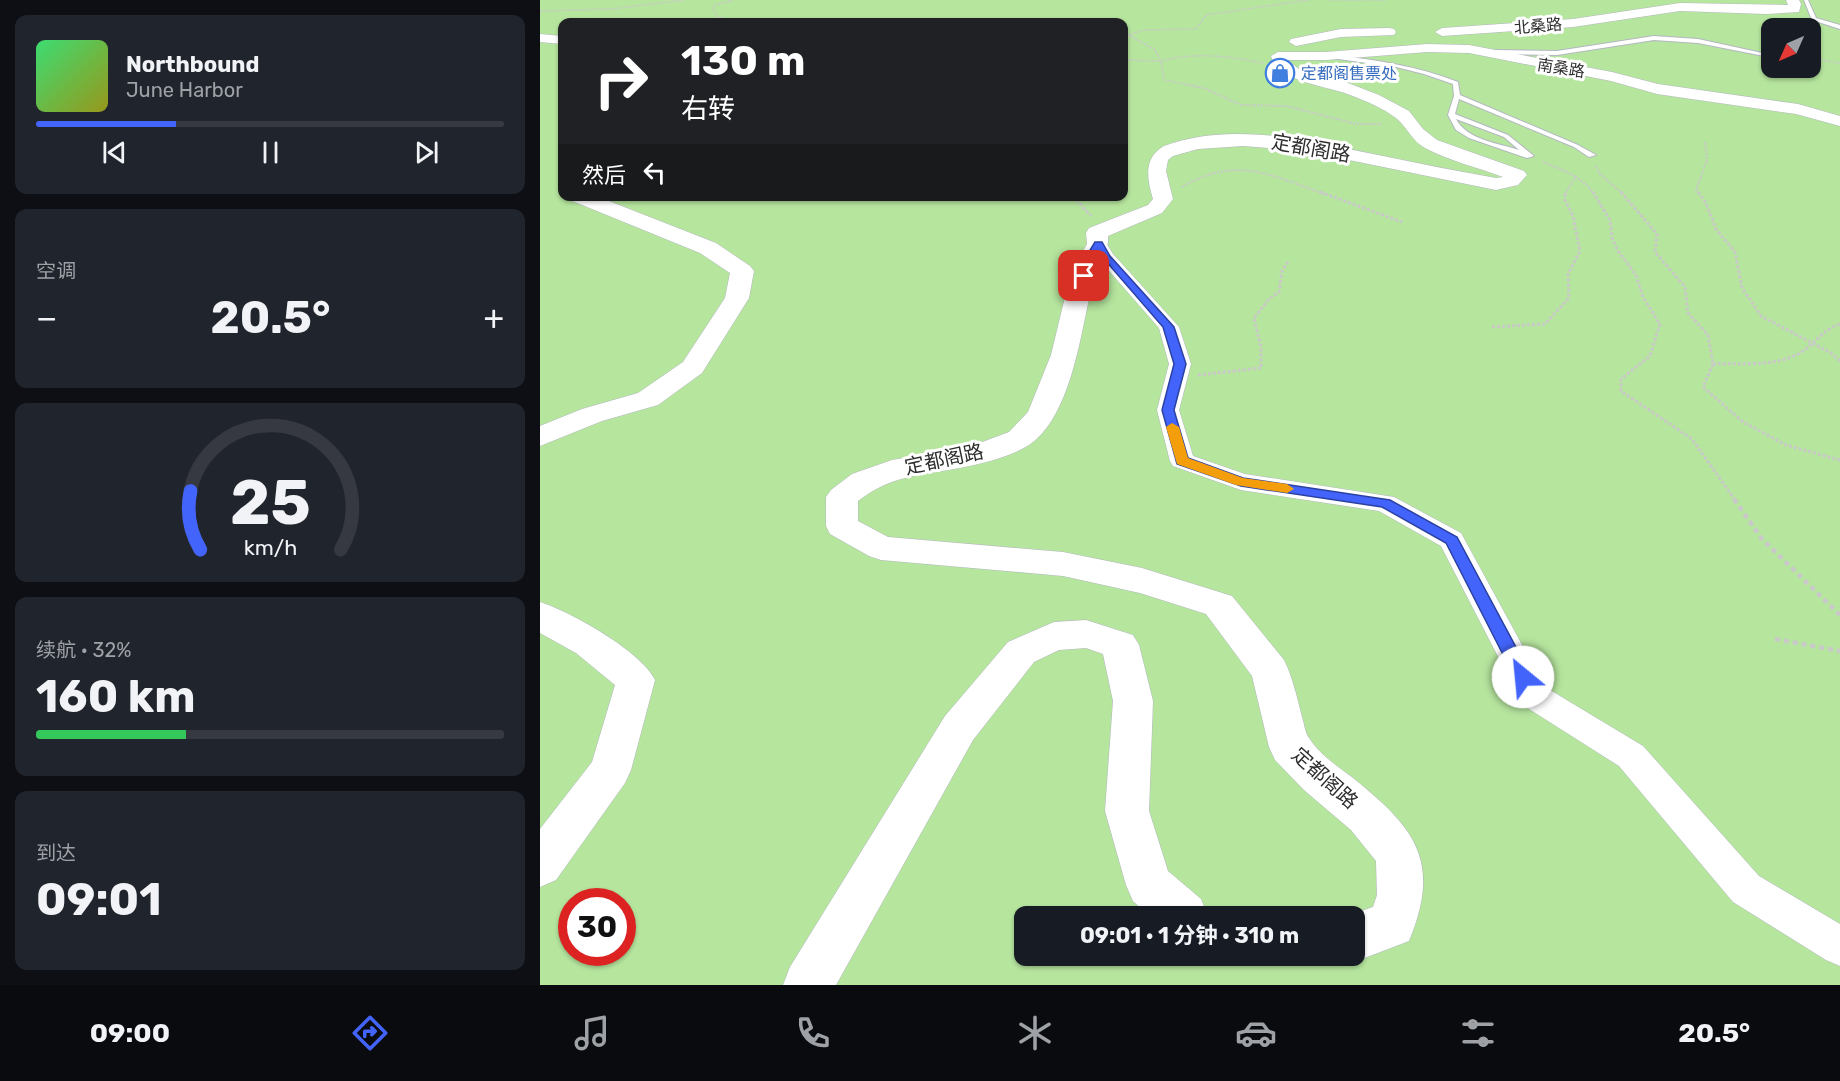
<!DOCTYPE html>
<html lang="zh">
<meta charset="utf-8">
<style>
:root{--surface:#171b24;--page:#20242c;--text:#f1f3f6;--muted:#9ea1a6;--line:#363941;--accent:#4264fb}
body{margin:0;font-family:Rubik,"Noto Sans SC",sans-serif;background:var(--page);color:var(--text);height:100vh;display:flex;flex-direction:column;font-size:22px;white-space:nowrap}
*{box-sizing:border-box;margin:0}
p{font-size:20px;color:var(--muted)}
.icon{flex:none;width:33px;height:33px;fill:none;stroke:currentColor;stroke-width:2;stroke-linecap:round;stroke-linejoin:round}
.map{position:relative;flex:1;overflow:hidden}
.details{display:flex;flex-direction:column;gap:15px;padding:15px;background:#0d0f14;width:540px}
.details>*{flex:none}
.hud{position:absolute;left:18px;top:18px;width:570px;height:183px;border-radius:12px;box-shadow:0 2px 4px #0004;background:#202124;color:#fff;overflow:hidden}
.needle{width:39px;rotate:225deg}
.tools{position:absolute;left:1221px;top:18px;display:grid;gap:12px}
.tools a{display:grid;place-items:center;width:60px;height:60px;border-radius:12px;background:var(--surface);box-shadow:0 2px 4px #0004;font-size:30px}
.speed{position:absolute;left:18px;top:888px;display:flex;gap:12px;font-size:30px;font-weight:700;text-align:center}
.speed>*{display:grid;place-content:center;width:78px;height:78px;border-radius:50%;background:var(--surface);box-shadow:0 2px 4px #0004;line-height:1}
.speed .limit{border:9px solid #d22;background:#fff;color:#111}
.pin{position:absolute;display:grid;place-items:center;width:51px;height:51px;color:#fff;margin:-26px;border-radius:12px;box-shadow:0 3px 9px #0006}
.me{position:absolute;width:66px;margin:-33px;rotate:332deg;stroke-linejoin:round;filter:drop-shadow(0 0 4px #0008)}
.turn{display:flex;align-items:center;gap:21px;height:126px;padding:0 24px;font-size:27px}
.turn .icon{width:78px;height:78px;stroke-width:2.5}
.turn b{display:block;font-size:42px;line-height:51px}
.then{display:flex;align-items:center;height:57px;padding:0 24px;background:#0003;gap:12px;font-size:22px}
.big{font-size:45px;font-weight:700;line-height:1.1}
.details .card{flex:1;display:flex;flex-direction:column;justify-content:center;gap:9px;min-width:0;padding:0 21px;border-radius:12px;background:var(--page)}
.details .dial{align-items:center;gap:0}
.dial svg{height:156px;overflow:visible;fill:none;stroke:var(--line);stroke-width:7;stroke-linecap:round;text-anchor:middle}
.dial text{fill:var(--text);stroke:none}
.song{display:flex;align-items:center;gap:18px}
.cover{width:72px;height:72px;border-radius:9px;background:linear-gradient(135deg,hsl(140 70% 55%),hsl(60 70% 35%))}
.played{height:6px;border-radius:3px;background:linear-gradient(90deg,var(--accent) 30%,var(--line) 30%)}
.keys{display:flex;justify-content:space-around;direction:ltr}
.heat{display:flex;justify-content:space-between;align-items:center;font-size:33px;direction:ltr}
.charge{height:9px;border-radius:4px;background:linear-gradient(90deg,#34c759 32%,var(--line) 0)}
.trip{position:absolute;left:474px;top:906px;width:351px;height:60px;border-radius:12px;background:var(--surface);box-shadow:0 2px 4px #0004;font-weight:700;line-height:60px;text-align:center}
.dock{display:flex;height:96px;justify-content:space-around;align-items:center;background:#090b0e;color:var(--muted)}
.dock .icon{width:42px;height:42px}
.dock .current{color:var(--accent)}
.dock b{font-size:27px;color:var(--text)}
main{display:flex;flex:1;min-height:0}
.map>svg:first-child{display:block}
.green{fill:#b6e59e;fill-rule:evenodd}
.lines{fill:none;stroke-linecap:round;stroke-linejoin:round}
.service-casing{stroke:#b4b7c1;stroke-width:2}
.minor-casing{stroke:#b4b7c1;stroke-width:1}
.tertiary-casing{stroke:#b4b7c1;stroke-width:1}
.path-far3{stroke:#c9c9c9;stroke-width:1.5;stroke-dasharray:2 1.5;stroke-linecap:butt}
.path-far2{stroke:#c9c9c9;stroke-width:2;stroke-dasharray:2 1.5;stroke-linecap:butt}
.path-far1{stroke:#c9c9c9;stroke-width:3;stroke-dasharray:3 2;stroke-linecap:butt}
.path{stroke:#c9c9c9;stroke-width:4.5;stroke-dasharray:5 4;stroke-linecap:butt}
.service{fill:#fff;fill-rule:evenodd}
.minor{fill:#fff;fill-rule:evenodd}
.tertiary{fill:#fff;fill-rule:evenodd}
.route{fill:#4264fb;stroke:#2b41a3;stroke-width:1.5}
.slow{fill:#f59e0b}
.labels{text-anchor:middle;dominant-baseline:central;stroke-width:6;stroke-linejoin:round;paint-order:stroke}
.far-street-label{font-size:16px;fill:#2e2e2e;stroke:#fff}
.far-shop-label{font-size:16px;fill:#366cbe;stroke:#fff;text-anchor:start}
.street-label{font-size:20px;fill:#2e2e2e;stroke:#fff}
</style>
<main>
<section class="details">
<div class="card">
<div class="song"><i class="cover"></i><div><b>Northbound</b><p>June Harbor</p></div></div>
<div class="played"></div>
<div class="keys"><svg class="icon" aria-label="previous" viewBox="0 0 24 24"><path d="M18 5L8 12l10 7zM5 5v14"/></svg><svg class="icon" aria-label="pause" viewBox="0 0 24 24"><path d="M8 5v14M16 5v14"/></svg><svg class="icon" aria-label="next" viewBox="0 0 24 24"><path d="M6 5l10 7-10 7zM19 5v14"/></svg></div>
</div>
<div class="card"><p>空调</p>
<div class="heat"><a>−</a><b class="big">20.5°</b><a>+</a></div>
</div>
<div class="card dial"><svg viewBox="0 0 100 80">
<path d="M14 69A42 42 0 1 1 86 69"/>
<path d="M14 69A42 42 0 0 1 9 39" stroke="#4264fb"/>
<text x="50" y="56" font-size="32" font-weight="700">25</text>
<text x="50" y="72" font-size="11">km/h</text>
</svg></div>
<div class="card"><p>续航 · 32%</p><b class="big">160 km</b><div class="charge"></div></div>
<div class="card"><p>到达</p><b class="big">09:01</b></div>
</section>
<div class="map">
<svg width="1300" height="985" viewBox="0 0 1300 985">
<rect width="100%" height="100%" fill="#efe9e1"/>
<path class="green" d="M0 0H1300V985H0ZM22 22H584V196H22ZM1232 28H1270V68H1232ZM32 902H82V952H32ZM484 916H814V956H484Z"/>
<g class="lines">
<g class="service-casing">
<path id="service" d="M1264 0H1268L1276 18 1300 25V29L1272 20Z
M1114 36 1158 39 1227 54 1224 56 1158 43 1114 40 1017 55 955 54 952 52 955 50 1017 51Z
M793 55C836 60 878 66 918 82L920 95 1038 145 1056 155 1049 157 1034 147 919 99 915 114 968 135 994 156 987 158 929 138 916 130 908 115 914 96 913 84 884 74 856 67 791 58ZM916 119 964 137 979 150C958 143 927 140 916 119Z"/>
</g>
<g class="minor-casing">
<path id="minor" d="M558 239 564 240 573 254 639 327 651 364 639 410 653 456 705 474 854 497 921 533 1005 687 1103 746 1219 876 1300 924V966L1286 960 1193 902 1079 766 983 705 901 546 839 511 701 490 633 466 630 461 617 410 629 364 619 328 557 257 549 244 552 240Z"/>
</g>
<g class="tertiary-casing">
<path id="tertiary" d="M1246 0H1259L1261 4 1259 12 1226 14 1140 11 1033 27 902 36 895 32 902 28 1033 19 1140 3 1248 5Z
M849 28 854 29 856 32 854 35 801 37 756 46 749 42 751 39 801 29Z
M0 34 22 36V44L0 42Z
M887 44 929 45 1072 72 1118 84 1258 104 1300 116V126L1256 114 1117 94 1071 81 929 53 887 52 786 60H747L763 72 808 83 839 95 869 111 883 129 897 140 984 171 987 175 978 185 956 190 765 151 703 146 658 149 633 156 628 160 626 171 633 199 622 213 568 236C569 247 564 252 560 261 553 279 549 299 545 318 537 357 524 422 489 445 465 460 430 466 402 471 371 475 343 481 318 501V521L348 537 523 552 602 568 692 596 744 660C753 678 757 698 762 717 764 723 765 733 769 738 779 754 798 767 813 778 875 828 902 861 869 941L814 962 798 956H814V916H807L833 907 837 895 836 861 811 830 764 790 735 760 729 747 712 676 666 614 600 593 523 576 341 560 329 556 290 534 286 526V497L291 490 312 474 352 460 429 447 469 432 488 412 511 355 526 293 538 260 547 244 546 233 549 228 608 205 613 199C607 179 603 158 624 146 694 120 773 142 843 156 880 164 918 171 956 178L963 177C939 168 907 160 885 148 872 141 867 127 856 118 843 108 826 101 810 95 788 86 738 82 731 56L738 52H786Z
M27 196H56L176 243 210 266 214 271 209 298 162 373 118 405 62 421 0 446V426L42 409 98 393 143 362 185 298 190 273 160 253 30 200Z
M0 602C31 612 101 651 115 680L91 770 85 783 16 880 0 887V829L52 762 75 685 36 653 0 633Z
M546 620 593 635 599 645 613 701 609 811 628 871 661 899 668 916H609L593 901 586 885 565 811 573 701 563 654 546 648 519 650 494 662 433 740 296 985H243L250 967 405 716 468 642 514 622Z"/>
</g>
<path class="path-far3" d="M193 0 175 5 173 10 178 17 197 22
M790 0H847
M0 11 72 9 144 0
M1270 59 1300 63
M584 60 621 61 624 80 655 86
M723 63C688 56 656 52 621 61L615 50 589 35 604 30 656 29 666 15 769 0"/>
<path class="path-far2" d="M648 85 664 88 701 105 746 106 817 124H842
M1003 162C1022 170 1042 176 1054 194
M1056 166 1060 174 1083 194
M642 187C696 155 731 175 784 194
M1025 194 1036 176
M1159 194 1156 190 1167 160 1165 141"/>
<path class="path-far1" d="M780 192 862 222
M1053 192 1070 220 1072 238 1078 251 1096 275 1103 297 1120 324 1110 356 1081 379V391L1152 439 1195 500
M1081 192 1117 234 1115 252 1145 287 1148 313 1168 335 1173 364 1163 387 1203 422 1246 445 1300 460
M1158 192 1166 203 1176 229 1195 252 1202 288 1221 316 1291 353 1300 361
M533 196 551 216
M952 327 1005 324 1029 298 1028 274 1040 251 1033 216 1025 200V192
M1173 364C1200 363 1233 367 1258 354 1273 346 1282 330 1300 324
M658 375 721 368V347L714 318 729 299 739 292 742 271 748 262"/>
<path class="path" d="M1194 499 1222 539 1300 615
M1235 639 1300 651"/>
<use href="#service" class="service"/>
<use href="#minor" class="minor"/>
<use href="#tertiary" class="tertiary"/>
</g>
<path class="route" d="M555 242H562L570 256 634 327 646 364 634 410 648 458 703 478 850 500 917 537 992 677 989 682 983 684 977 682 906 543 842 507 701 486 637 464 622 410 634 364 623 327 558 252 547 278H540L539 276 544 260Z"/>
<path class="slow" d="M632 423 639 427 648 458 703 478 747 484 754 489 747 493 696 485 637 464 626 427Z"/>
<defs>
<g id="shop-ring" transform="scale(1.5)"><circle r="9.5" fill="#fff" stroke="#3f7fe0" stroke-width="1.5"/><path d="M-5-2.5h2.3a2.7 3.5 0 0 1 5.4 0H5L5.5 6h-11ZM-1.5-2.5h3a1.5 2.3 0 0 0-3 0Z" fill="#3f7fe0"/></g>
</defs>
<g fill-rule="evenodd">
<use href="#shop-ring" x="740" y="73"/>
</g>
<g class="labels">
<g class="far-street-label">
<text transform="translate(998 26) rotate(-5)">北桑路</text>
<text transform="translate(1021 68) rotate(9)">南桑路</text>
</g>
<g class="far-shop-label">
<text x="761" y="73">定都阁售票处</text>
</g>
<g class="street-label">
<text transform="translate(771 148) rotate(10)">定都阁路</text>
<text transform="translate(404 459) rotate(-12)">定都阁路</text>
<text transform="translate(785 778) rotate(42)">定都阁路</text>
</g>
</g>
</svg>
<div class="tools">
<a><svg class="needle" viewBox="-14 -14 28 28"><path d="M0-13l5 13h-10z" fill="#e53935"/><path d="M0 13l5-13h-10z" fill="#9ea1a6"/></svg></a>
</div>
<div class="speed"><div class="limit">30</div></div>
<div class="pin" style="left:544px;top:276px;background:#d93025"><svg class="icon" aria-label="arrive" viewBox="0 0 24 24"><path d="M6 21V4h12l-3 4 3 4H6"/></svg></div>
<svg class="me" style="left:983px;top:677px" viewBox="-20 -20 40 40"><circle r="19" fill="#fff"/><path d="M0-13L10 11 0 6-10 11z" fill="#4264fb"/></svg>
<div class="trip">09:01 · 1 分钟 · 310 m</div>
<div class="hud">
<div class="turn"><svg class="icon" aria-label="right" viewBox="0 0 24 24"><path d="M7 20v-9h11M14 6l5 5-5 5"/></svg><div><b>130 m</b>右转</div></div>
<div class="then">然后<svg class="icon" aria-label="left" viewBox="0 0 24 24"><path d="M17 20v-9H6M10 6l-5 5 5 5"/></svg></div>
</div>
</div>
</main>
<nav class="dock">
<b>09:00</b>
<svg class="icon current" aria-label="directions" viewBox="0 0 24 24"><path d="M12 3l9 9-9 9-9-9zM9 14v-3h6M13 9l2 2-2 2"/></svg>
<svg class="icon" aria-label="music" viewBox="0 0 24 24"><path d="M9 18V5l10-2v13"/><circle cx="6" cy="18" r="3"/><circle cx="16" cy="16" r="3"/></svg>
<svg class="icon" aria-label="phone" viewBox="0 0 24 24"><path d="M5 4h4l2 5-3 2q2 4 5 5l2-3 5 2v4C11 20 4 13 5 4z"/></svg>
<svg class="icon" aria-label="climate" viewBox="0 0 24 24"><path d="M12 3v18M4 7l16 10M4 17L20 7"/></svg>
<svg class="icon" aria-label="car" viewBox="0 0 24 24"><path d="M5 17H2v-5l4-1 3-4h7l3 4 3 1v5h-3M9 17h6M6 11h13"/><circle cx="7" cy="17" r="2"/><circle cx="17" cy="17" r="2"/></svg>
<svg class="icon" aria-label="filters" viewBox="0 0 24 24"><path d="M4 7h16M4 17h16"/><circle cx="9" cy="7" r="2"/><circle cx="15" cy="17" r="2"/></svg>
<b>20.5°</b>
</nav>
